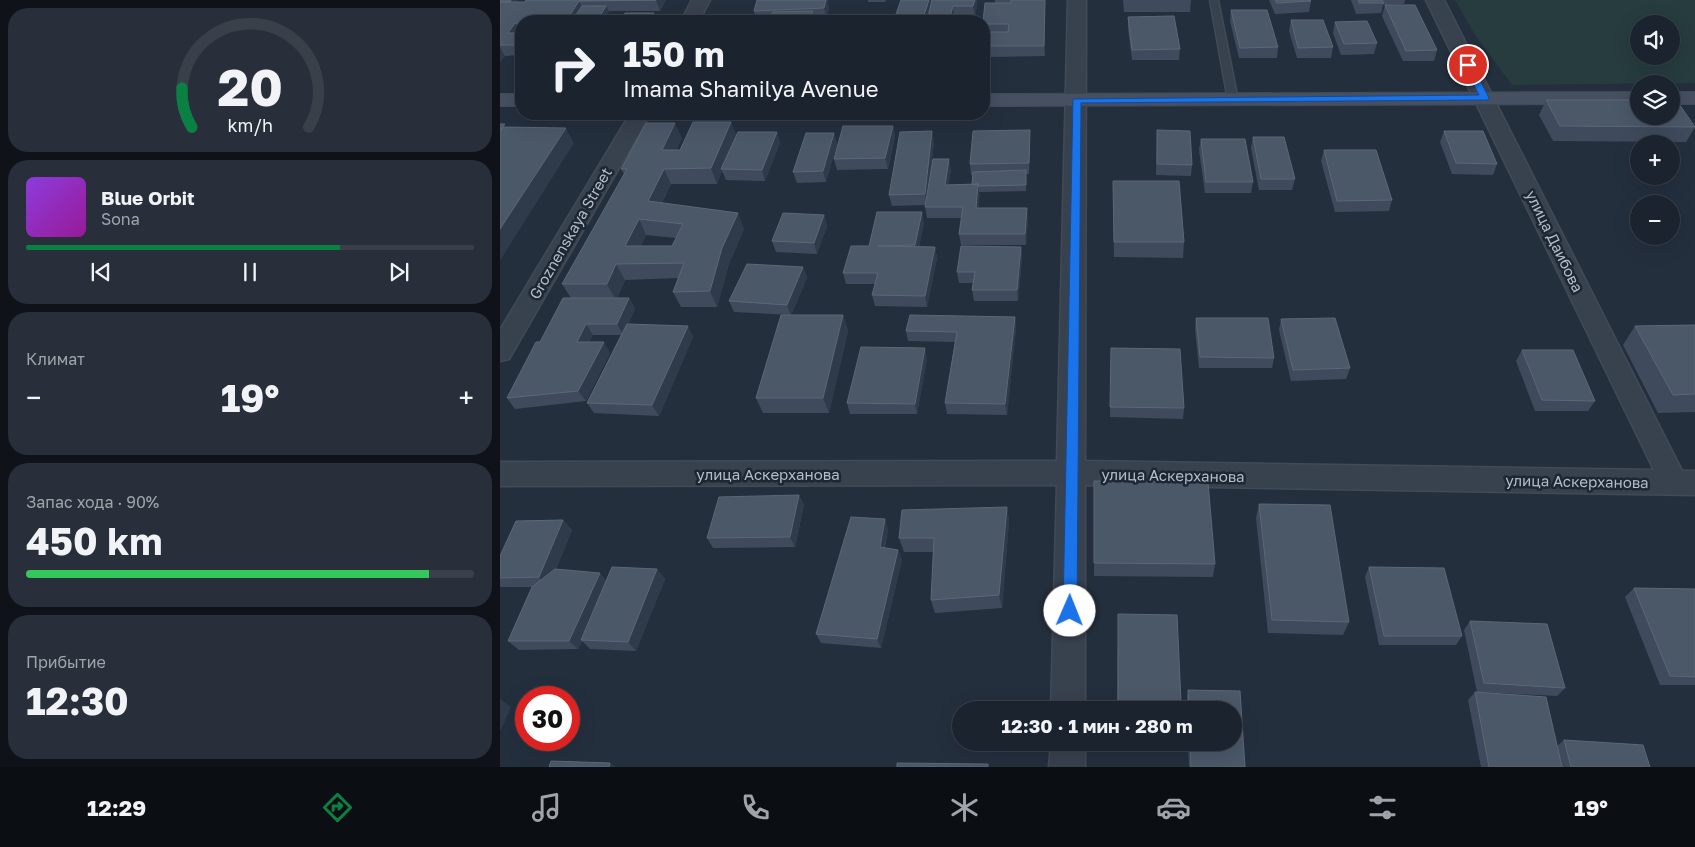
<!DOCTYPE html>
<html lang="ru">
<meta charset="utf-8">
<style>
:root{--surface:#1b232e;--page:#282f3a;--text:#f1f3f6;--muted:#a0a4aa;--line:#39404a;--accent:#0b8043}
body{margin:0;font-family:"Golos Text",sans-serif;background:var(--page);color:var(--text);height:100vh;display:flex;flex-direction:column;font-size:19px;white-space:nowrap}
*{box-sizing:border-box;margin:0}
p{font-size:16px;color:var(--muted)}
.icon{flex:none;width:28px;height:28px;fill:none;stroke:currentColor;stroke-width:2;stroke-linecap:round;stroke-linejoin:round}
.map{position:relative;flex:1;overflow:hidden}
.drawer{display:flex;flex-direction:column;gap:8px;padding:8px;background:#0f1319;width:500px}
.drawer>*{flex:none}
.hud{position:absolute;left:15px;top:15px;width:475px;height:105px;border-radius:20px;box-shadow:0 5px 20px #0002,0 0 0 1px var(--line);background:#1b232e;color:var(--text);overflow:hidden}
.tools{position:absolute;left:1130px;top:15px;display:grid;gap:10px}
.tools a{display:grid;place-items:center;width:50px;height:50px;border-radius:50%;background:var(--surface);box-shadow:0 5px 20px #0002,0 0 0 1px var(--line);font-size:25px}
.speed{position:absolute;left:15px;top:686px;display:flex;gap:10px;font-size:25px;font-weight:700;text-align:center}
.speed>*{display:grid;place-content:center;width:65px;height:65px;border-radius:50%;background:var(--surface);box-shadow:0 5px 20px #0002,0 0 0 1px var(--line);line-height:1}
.speed .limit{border:8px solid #d22;background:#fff;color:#111}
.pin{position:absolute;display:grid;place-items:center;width:42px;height:42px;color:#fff;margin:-21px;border:2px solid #fff;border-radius:50%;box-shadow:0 1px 5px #0007}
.me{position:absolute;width:55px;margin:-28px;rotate:1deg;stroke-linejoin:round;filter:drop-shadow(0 0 4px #0008)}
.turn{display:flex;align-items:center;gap:18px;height:105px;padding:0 25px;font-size:22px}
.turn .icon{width:65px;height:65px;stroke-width:2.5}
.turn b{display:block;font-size:35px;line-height:42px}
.big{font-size:38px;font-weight:700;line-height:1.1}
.drawer .tile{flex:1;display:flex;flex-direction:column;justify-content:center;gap:8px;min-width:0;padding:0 18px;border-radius:20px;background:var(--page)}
.drawer .dial{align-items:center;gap:0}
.dial svg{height:130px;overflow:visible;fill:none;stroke:var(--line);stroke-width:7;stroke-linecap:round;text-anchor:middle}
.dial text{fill:var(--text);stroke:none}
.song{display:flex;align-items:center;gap:15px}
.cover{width:60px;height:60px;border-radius:8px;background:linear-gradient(135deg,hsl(270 70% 55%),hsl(300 70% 35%))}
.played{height:5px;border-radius:2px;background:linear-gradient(90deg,var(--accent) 70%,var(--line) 70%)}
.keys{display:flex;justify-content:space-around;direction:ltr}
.heat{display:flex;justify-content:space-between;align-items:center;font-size:28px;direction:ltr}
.charge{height:8px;border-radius:4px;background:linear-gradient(90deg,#34c759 90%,var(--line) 0)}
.trip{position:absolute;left:452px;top:701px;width:290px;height:50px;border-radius:25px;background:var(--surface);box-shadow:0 5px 20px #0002,0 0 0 1px var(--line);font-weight:700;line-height:50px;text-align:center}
.menu{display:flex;height:80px;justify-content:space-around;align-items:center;background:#0b0e12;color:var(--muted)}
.menu .icon{width:35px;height:35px}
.menu .selected{color:var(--accent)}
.menu b{font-size:22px;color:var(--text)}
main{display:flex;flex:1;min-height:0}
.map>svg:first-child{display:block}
.green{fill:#263c3f;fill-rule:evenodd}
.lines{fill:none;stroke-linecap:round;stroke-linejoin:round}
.lane-casing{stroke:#414a57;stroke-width:3}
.street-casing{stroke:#414a57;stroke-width:3}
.secondary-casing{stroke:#414a57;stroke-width:2}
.lane{fill:#38414e;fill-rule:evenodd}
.street{fill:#38414e;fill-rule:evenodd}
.secondary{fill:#465061;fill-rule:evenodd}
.wall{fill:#3f4b5c;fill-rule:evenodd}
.shaded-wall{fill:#2f3b4b}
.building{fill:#4b5868;stroke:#5c6777;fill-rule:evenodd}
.route{fill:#1a73e8;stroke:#114b97}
.labels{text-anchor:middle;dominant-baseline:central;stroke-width:5;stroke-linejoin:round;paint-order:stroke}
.street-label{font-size:15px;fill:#b4bcc9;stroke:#1d2633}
</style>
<main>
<section class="drawer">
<div class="tile dial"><svg viewBox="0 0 100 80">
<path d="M14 69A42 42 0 1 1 86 69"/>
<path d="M14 69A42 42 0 0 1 8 45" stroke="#0b8043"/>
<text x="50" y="56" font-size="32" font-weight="700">20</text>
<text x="50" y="72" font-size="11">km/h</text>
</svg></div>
<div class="tile">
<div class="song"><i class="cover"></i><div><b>Blue Orbit</b><p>Sona</p></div></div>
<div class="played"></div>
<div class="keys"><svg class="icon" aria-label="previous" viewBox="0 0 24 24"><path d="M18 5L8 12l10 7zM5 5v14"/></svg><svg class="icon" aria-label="pause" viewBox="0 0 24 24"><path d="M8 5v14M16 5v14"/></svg><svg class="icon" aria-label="next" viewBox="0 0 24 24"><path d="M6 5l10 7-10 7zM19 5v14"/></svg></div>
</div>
<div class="tile"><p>Климат</p>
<div class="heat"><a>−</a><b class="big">19°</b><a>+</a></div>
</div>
<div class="tile"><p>Запас хода · 90%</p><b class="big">450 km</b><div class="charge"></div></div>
<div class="tile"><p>Прибытие</p><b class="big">12:30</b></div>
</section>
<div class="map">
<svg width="1195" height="767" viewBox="0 0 1195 767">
<rect width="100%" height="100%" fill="#242f3e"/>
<path class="green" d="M955 0H1195V83L1012 85 975 35ZM1139 24H1171V56H1139Z"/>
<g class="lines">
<g class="lane-casing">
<path id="lane" d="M710 0H718L738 100 733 103 728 100Z"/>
</g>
<g class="street-casing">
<path id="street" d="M192 0H210L199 21H181Z
M568 0H586L585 461 1154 470 926 0H944L1182 471H1195V495L585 485V710H551L557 485 0 486V462L557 461Z
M130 114H150L9 359 0 361V330Z
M551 742H585V767H549Z"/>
</g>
<g class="secondary-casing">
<path id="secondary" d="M1139 92V104L484 106V94Z
M1171 92H1195V104H1171Z
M0 94H21V106H0Z"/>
</g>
<use href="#lane" class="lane"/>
<use href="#street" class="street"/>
<use href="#secondary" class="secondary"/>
</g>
<path class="wall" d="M0 0H18L17 2H25L26 0H166L160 11H109L103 21 156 18 154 21H21V55L5 56 0 62Z
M368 0H386L385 2H368Z
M401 0H477V5L475 16H454L453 21H396L395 17Z
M495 0H545V56L488 57 487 46 488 34H484V21L495 3Z
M623 0H691L690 12H624Z
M769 0H810L811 1 809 12 775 14Z
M851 0H905L904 4 883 5 881 13 856 14Z
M885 5 937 50 934 61H903L882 16Z
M329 7 327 19H315V21H211L255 16 254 11Z
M731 10 778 47 777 58H739L730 21Z
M628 17 680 49 679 60H632L628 28Z
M791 20 833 47 831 58H797L789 31Z
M835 22 877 43 874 54 841 55 833 33Z
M1046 100 1195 127 1186 142 1053 141 1039 115Z
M231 122 236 136 277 132 280 143 265 181 226 180 222 171 217 184H171L162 203 244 229 229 264 217 307H181L173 292 178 278 125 280 117 298H129L135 309 128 324 188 326 193 337 159 416 94 413 87 403 121 335H93L89 342 110 353 86 401 15 409 7 398 40 342 71 298 62 284 124 174 121 169 182 138 176 150H180ZM146 235 176 238 172 246H141Z
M393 126 395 137 388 169 337 170 334 159Z
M657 130 692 165 691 176 656 175Z
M432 131 434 142 429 183 451 170 448 185H472L473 175H471L470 164 530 141 529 174H526V191L479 192 478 208 528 219 526 245H461L459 234 462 218H427L425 207 426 205 392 206 389 195Z
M944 131 997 164 993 175 952 174 940 142Z
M334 133 337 144 326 182 297 183 293 172Z
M753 137 795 179 792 190H759L751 148Z
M701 139 753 182 751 193H705L699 150Z
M824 150 892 200 889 211 835 212 821 161Z
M613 181 684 242 683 258 614 257Z
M324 215 327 226 317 254 276 252 272 241Z
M424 223 419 247H435L437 258 427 307 375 306 372 295 375 284H346L343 273 369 246Z
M521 247 522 258 518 301H474L472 290 473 283H459L457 272Z
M303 267 307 278 291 315H343L348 331 329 413H263L256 398 291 315 234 312 229 301Z
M515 317 516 328 507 415 447 414 445 403 455 342 408 341 406 331Z
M696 318 774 358 772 368H699L695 329Z
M781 319 850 368 846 379 791 381 779 330Z
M1195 325V412L1158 413 1123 345 1135 326Z
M611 348 684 408 683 419 610 417Z
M1022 350 1095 401 1088 411H1035L1016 361Z
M427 359 417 414H350L347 403Z
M594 481 715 564 713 577 594 576Z
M299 495 304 505 295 547 213 548 207 538Z
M759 504 849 622 843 635 768 633 756 518Z
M507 507 509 521 502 608 435 613 431 600 433 552H404L399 538Z
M63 520 72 530 56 569 106 581 157 569 165 579 136 651 90 649 82 641 78 649 19 650 8 641 32 587H0V556Z
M388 529 385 548 398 550 402 560 381 648 321 643 316 634Z
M869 567 962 636 956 645H879L865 577Z
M1134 588 1195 589V685H1160L1125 597Z
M970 621 1065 688 1057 696 977 692 964 630Z
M618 623 681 702 679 710 617 709Z
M688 690 740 691 745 767H689L688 742H734V710H687V698Z
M975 692 1057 746 1064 740 1150 767H981L968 700Z"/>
<path class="shaded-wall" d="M11 0H18L8 13 6 7Z
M156 0H166L160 11Z
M326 0H328L329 7 327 19 324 8Z
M429 0H432V4L427 21H422Z
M475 0H477V5L475 16 473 6Z
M545 0V56L544 46Z
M79 1 84 11 78 21H66Z
M106 6 109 11 102 21H97Z
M453 6 454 16 453 21H449Z
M313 11 315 21H309Z
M154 13 156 18 154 21H149Z
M15 23 20 34 8 33Z
M0 47 5 56 0 62Z
M231 122 237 137 221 169 222 171 217 184 211 168Z
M175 123 182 138 169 165 162 150Z
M393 126 395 137 388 169 385 158Z
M66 128 74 143 6 251 0 242V229Z
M432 131 434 142 427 205 425 194Z
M277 132 280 143 265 181 262 170Z
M334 133 337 144 326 182 323 171Z
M449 159 451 170 447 196 445 185Z
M164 169 171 184 155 217 148 201Z
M478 184 480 196 477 219 476 208Z
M527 208 528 219 526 245 525 234Z
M422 212 424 223 417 257 415 245Z
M238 213 244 229 229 264 217 307 210 291 222 248Z
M324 215 327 226 317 254 314 243Z
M139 219 146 235 134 261 125 246Z
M0 242 6 251 0 261Z
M435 247 437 258 427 307 425 296Z
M521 247 522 258 518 301 517 290Z
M116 264 125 280 116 300 107 284Z
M303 267 307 278 291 316 287 305Z
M129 298 135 309 123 335 117 324Z
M343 315 348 331 329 413 323 398Z
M515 317 516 328 507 415 505 404Z
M86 324 93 335 84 353 77 342Z
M188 326 193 337 159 416 152 405Z
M104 342 110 353 86 401 78 391Z
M425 348 427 359 417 414 415 404Z
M299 495 304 505 295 547 290 537Z
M507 507 509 521 502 608 499 595Z
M385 519 388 529 383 556 380 547Z
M63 520 72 530 48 587 39 577Z
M398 550 402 560 381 648 377 639Z
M157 569 165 579 136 651 128 642Z
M100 573 108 582 81 640 82 641 78 649 69 641Z
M0 699 11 707 0 732Z
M110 763 116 767H109Z"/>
<path class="building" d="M0 0H11L10 2H0Z
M26 0H156L79 1 66 21H21V23H15L8 33H21V45H0V2H25Z
M257 0H326L324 8 254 11Z
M401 0H429L422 21H409L411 17H395Z
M432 0H475L473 6H453L449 21H427Z
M511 0H545L544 46H487L488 32H508L509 24H484V21H483L485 3H511Z
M775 0H810L811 1 777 3Z
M858 0H882L884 3H859Z
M885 5H915L937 50 906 51Z
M82 6H106L97 21 120 20 125 13H154L149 21H72Z
M731 10H767L778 47 740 48Z
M313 11 309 21H211L214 17 271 16 273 12Z
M674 16 680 49 632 50 628 17Z
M791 20H823L833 47 798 48Z
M867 21 877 43 844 44 835 22Z
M1046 100H1139V116H1171V101H1177L1195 127 1060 126Z
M193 122H231L211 168 164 169 148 201 238 213 222 248 210 291 173 292 184 263 116 264 107 284H62L127 169H121L146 123H175L162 150H180ZM139 219 183 224 172 246H125Z
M0 124H5L0 131Z
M343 126H393L385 158 334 159Z
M3 127 66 128 0 229V132Z
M530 130 529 163 470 164 473 131Z
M657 130 690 131 692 165 657 164Z
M432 131 425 194 389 195 400 132Z
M944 131H983L997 164 956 163Z
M238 132H277L262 170 221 169Z
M306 133H334L323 171 293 172Z
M753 137H784L795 179H761Z
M701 139H745L753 182H706Z
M824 150H876L892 200 837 201Z
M433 159H449L445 185 478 184 476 208H527L525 234H459L463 207H425Z
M526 170V185L478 186V184L472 185 473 172Z
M613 181H679L684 242H614Z
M377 212H422L415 245 378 246 435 247 425 296 372 295 378 273H343L351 246H369Z
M283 213 324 215 314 243 272 241Z
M461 246 521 247 517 290H472L475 272H457Z
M247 264 303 267 287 305 229 301Z
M63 298H129L117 324H86L77 342H104L78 391 7 398 36 342H40Z
M281 315H343L323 398H256Z
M410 315 515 317 505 404 445 403 457 332 406 331Z
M696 318H768L774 358 700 357Z
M835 318 850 368 793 370 781 319Z
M127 324 188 326 152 405 87 403Z
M1195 325V394L1173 395 1135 326Z
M361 347 425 348 415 404 347 403Z
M611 348 680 349 684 408 610 407Z
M1022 350H1073L1095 401 1042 400Z
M594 481 708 482 715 564 594 563Z
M299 495 290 537 207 538 219 497Z
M759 504 830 505 849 622 772 620Z
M507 507 499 595 431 600 434 538H399L402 510Z
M351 517 385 519 380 547 398 550 377 639 316 634Z
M63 520 39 577 0 578V556L16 521Z
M112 567 157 569 128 642 81 640Z
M869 567 944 568 962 636H884Z
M55 569 100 573 69 641H8L32 587Z
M1134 588 1195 589V677L1170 676Z
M618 614 677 615 681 702 618 701Z
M970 621 1047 624 1065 688 984 683Z
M688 690 740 691 745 767H691L690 742H734V710H689Z
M975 692 1046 697 1062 767H989Z
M1064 740 1143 745 1150 767H1071Z
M51 761 110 763 109 767H49Z
M397 763 488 764V767H397Z"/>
<path class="route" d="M966 63 972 65 989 98 988 100 581 103 577 611 575 616 570 618 565 616 563 611 573 99 979 95 964 65Z"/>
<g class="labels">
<g class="street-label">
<text transform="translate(70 233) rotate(-60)">Groznenskaya Street</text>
<text transform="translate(1055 241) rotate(64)">улица Даибова</text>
<text x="268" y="474">улица Аскерханова</text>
<text transform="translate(673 475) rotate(1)">улица Аскерханова</text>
<text transform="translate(1077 481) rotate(1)">улица Аскерханова</text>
</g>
</g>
</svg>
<div class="tools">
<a><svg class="icon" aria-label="sound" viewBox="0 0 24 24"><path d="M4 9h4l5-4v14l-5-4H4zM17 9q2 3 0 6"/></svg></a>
<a><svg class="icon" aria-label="layers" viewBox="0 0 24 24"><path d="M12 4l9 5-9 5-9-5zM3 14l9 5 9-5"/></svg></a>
<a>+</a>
<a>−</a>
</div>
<div class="speed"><div class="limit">30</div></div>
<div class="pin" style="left:968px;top:65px;background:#d93025"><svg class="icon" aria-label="arrive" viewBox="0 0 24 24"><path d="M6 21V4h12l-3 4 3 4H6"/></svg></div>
<svg class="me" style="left:570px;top:611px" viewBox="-20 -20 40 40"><circle r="19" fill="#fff"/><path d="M0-13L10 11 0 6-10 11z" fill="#1a73e8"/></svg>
<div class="trip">12:30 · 1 мин · 280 m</div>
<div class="hud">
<div class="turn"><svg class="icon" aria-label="right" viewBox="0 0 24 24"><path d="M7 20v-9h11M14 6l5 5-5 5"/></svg><div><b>150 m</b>Imama Shamilya Avenue</div></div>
</div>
</div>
</main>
<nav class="menu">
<b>12:29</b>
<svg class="icon selected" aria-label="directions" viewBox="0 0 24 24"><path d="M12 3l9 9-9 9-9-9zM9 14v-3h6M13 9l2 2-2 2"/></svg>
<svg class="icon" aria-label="music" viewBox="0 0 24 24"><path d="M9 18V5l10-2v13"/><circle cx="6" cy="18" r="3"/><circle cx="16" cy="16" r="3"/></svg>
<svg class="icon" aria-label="phone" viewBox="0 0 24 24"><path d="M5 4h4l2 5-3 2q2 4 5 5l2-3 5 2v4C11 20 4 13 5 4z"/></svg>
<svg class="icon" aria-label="climate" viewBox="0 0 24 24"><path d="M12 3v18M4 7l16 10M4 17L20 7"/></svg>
<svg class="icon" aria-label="car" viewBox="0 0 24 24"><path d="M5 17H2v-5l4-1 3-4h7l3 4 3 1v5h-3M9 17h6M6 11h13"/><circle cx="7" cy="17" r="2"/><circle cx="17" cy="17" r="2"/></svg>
<svg class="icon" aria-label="filters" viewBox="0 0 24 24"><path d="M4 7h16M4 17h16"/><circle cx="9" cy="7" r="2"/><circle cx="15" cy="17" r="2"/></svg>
<b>19°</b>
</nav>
